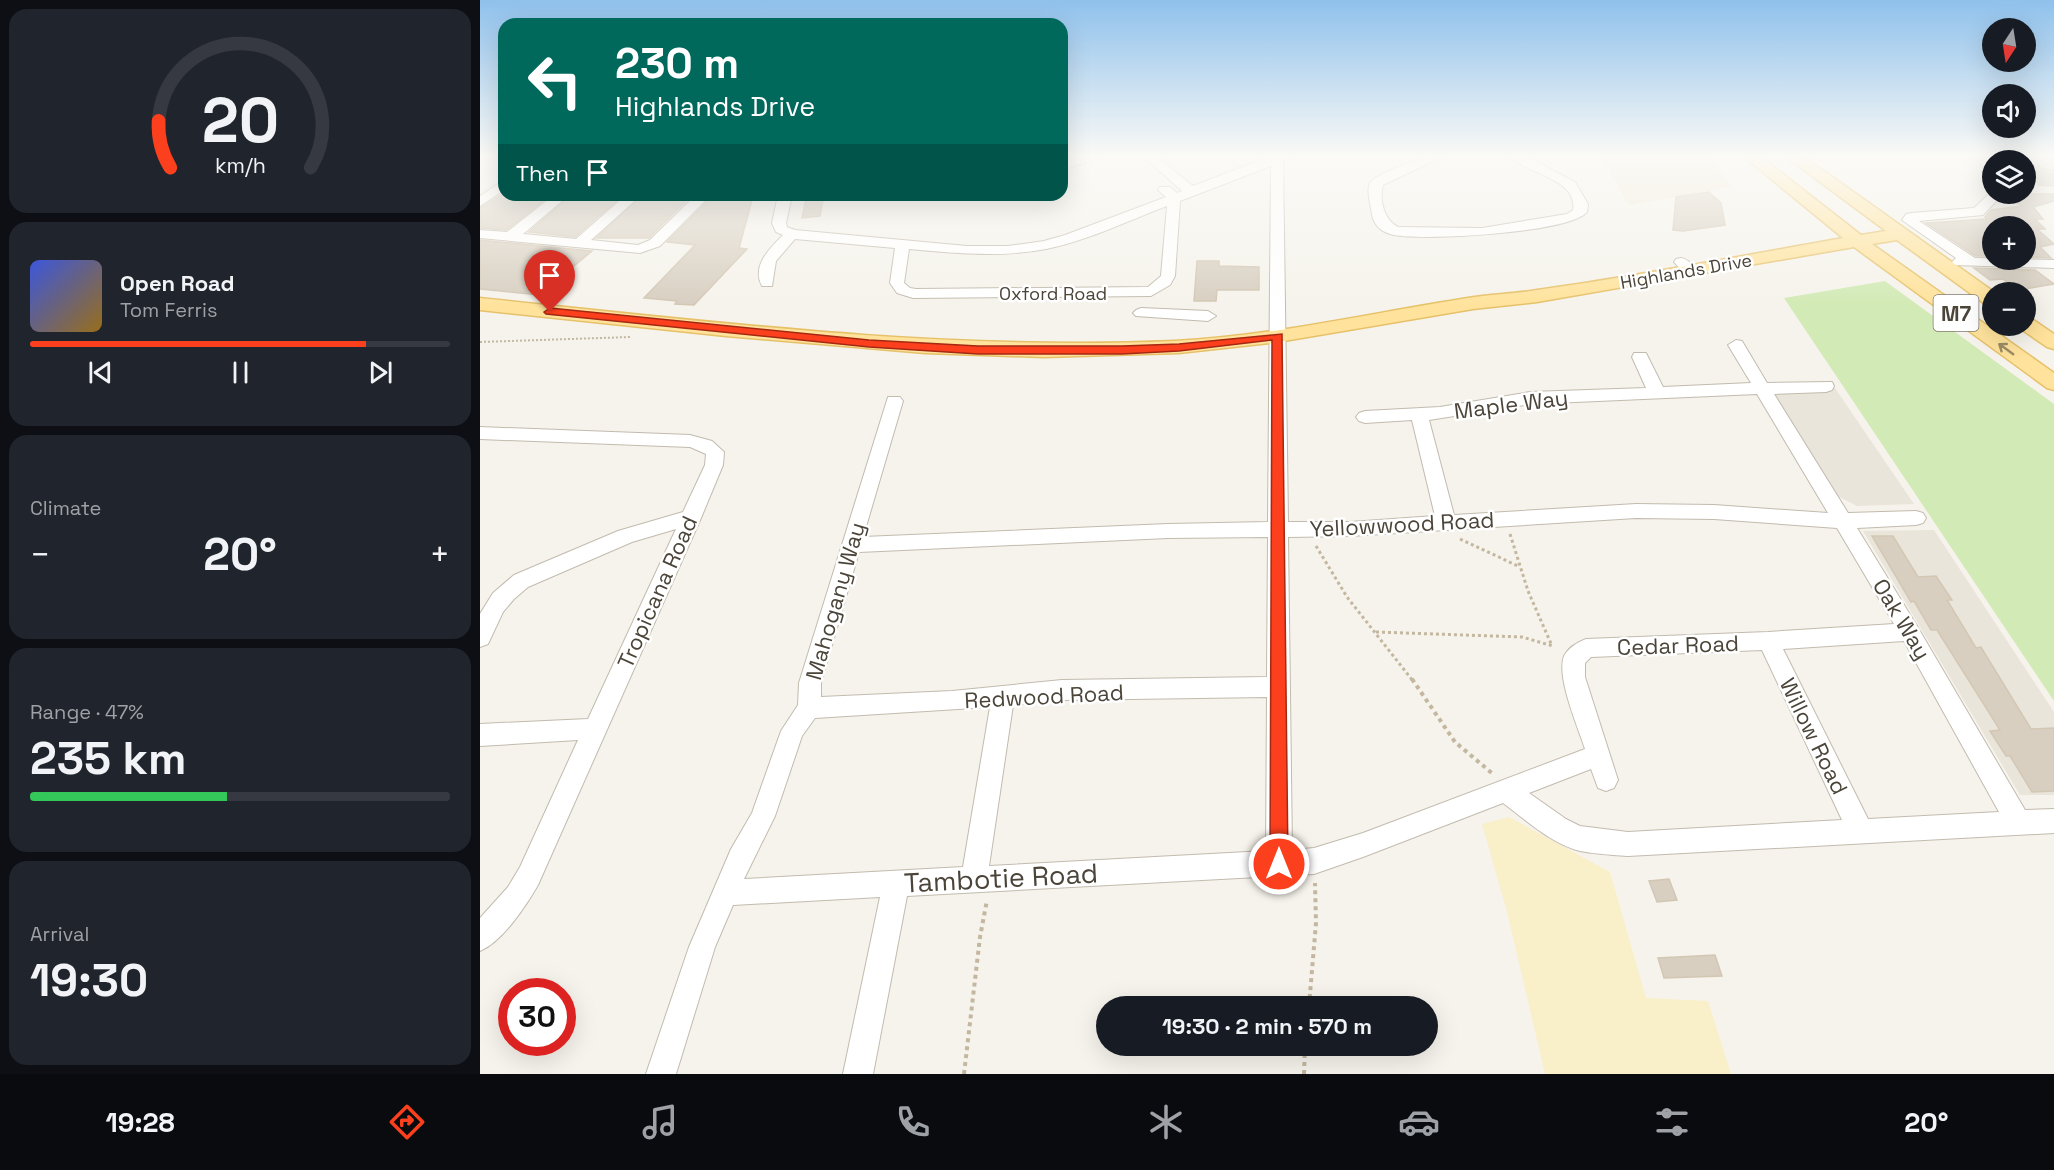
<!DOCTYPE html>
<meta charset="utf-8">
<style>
:root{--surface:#171b24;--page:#20242c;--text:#f1f3f6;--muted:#9ea1a6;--line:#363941;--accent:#fc3f1d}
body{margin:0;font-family:"Space Grotesk",sans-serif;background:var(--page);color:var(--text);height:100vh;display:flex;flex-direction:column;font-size:22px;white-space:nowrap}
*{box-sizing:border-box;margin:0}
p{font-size:20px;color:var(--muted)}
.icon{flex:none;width:33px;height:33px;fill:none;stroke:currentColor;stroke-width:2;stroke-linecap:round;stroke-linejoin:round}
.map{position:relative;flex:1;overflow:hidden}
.side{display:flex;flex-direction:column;gap:9px;padding:9px;background:#0d0f14;width:480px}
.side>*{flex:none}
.hud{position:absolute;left:18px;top:18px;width:570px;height:183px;border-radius:18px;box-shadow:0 6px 24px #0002;background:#00695c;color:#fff;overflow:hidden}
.needle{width:39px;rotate:192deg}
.controls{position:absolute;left:1502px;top:18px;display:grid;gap:12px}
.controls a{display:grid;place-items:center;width:54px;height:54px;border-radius:50%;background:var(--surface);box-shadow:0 6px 24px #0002;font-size:30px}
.speed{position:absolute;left:18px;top:978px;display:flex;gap:12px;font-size:30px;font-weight:700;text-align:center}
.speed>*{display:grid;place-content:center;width:78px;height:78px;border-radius:50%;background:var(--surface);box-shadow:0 6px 24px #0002;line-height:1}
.speed .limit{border:9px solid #d22;background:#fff;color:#111}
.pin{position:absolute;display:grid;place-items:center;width:51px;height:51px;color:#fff;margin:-62px -26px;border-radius:50% 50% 50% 0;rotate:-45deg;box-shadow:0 0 6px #0007}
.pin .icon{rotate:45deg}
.me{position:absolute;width:66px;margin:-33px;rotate:0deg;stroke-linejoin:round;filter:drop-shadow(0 0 4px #0008)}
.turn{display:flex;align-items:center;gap:21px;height:126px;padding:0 18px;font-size:27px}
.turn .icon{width:78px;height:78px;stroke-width:2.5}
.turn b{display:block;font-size:42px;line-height:51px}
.then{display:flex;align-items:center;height:57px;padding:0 18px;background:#0003;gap:12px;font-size:22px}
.big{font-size:45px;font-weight:700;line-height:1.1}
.side .card{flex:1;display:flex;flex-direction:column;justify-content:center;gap:9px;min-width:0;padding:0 21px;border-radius:18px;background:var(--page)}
.side .dial{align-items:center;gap:0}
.dial svg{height:156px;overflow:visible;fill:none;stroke:var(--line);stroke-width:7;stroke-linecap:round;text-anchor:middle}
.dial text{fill:var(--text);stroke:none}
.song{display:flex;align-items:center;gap:18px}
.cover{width:72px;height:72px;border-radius:9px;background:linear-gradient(135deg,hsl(230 70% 55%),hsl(40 70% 35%))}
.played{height:6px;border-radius:3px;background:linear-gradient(90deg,var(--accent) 80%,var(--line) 80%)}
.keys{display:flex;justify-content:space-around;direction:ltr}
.heat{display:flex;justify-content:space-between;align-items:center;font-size:33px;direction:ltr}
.charge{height:9px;border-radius:4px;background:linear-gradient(90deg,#34c759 47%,var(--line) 0)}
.trip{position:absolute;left:616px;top:996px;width:342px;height:60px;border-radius:30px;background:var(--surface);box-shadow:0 6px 24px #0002;font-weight:700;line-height:60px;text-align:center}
.dock{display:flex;height:96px;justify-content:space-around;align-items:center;background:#090b0e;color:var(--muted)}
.dock .icon{width:42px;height:42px}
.dock .on{color:var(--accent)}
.dock b{font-size:27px;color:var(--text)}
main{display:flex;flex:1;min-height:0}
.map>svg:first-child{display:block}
.residential{fill:#eae5da}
.education{fill:#efe8d6}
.green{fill:#d2eab5}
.sand{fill:#f9efc9}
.building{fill:#d8cfc1;stroke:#d3c7b4;stroke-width:1.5}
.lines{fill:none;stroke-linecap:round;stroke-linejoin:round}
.minor-casing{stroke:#c2bbae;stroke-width:2}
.major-casing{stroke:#e6c16a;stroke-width:3}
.path-far2{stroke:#c4b79f;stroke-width:2;stroke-dasharray:2 2;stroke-linecap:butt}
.path-far1{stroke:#c4b79f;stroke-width:3;stroke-dasharray:3 3;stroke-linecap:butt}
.path{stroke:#c4b79f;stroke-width:4;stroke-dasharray:4 4;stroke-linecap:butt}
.minor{fill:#fff;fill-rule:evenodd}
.major{fill:#ffe39c;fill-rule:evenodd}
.oneway{stroke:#9c8c66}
.route{fill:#fc3f1d;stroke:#a42913;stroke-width:1.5}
.labels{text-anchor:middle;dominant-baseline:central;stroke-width:5;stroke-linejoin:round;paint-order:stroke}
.far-street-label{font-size:18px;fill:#4b4439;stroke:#fff}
.shield{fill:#fff;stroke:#817c74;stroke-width:1.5}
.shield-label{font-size:21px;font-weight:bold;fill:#4b4439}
.street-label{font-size:22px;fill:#4b4439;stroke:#fff}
.near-street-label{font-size:27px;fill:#4b4439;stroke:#fff}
</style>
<main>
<section class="side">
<div class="card dial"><svg viewBox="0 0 100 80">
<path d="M14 69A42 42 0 1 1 86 69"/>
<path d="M14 69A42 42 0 0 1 8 45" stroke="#fc3f1d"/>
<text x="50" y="56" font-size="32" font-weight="700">20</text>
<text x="50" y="72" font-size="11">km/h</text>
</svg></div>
<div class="card">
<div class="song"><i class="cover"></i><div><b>Open Road</b><p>Tom Ferris</p></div></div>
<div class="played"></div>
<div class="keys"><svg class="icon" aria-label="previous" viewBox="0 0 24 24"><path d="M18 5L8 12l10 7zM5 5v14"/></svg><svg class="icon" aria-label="pause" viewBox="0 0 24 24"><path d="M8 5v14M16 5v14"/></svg><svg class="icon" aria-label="next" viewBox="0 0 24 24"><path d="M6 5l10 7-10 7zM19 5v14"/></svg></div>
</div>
<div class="card"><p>Climate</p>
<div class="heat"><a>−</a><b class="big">20°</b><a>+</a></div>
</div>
<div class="card"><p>Range · 47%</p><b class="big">235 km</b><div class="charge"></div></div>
<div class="card"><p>Arrival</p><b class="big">19:30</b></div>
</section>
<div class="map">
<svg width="1574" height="1074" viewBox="0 0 1574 1074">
<rect width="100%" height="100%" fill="#f6f3ec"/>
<path class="residential" d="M1355 388 1434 504 1377 506 1355 495 1294 395 1303 390Z
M1454 530 1574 712V795H1540L1383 531Z"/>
<path class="education" d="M1120 156H1228L1252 187 1149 205Z"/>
<path class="green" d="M1405 281 1574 404V701L1304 298Z"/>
<path class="sand" d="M1029 817 1130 872 1166 998 1228 1001 1251 1074H1065L1027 912 1002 824Z"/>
<path class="building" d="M1555 167 1574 170V186L1558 185Z
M1229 192 1241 203 1245 225 1203 231 1193 230 1196 197Z
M24 193V195L67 198 26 230 0 228V208Z
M1525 194H1574V201L1553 207 1563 219H1555L1565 229H1557L1574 244 1560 247 1571 258 1545 257V226H1512V256H1496L1446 223 1507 219 1505 217 1511 210 1542 206 1523 197Z
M91 195H143L95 237 49 232Z
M163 195 211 196 169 238H116Z
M327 195H342L341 199H343L340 216 322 218Z
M273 196 259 248 267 249 214 305 195 304 197 301 164 298 215 245 187 242 231 198 257 200V198Z
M0 240 112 251 59 295 0 289Z
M717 261H739V266L779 267V290H737L736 301H714Z
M1494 268 1555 270 1574 284 1545 289 1538 283 1530 284 1523 279 1510 280Z
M1392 536H1413L1438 577 1456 576 1472 600H1467L1496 648 1501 647 1551 729 1574 728V791L1552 792 1530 756H1526L1510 731 1520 730 1457 630H1451L1434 601 1431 602Z
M1189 879 1197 900 1177 902 1169 881Z
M1235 955 1242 976 1184 978 1178 958Z"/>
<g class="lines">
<g class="minor-casing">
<path id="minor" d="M600 156H618L616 159 582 170V162Z
M663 156H676L713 186 791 156H811L803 161 808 522H870L955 516 932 420 885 423 879 421 876 417 879 413 885 411 960 407 1050 392 1166 388 1152 357 1154 353H1166L1183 387 1271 383 1248 345 1256 340 1262 341 1287 383 1352 382 1354 386 1352 390 1346 392 1294 394 1368 513 1436 511 1443 513 1446 518 1443 523 1436 525 1377 528 1437 626 1545 810 1574 809V833L1148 856C1132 855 1116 854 1100 851 1071 844 1046 820 1023 803L883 857 834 874 427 896 393 1074H363L400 897 253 905 235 947 196 1074H166L209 947 251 849 272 813 301 731 318 705 319 683 408 397H420L423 401 383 537 688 524 788 522 791 166 700 201 695 276 690 285 671 296 433 298 417 293 410 283 415 248 315 239 296 261 292 286H282C271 266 290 248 303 235L296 232 292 223 298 195H312L306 223 307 227 315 230 487 246H528L564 241 585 235 686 197 678 190 680 187H690L697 193 702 191ZM687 206 681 276 668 287 436 289 430 288 424 283 429 249C474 253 520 258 566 249 607 241 647 221 687 206ZM1277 394 1348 513 1234 505 1156 504 974 515 949 420 1050 404ZM1156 518 1234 519 1357 528 1414 624 1288 632 1106 639C1098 642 1088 648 1084 656 1076 677 1098 727 1105 749L883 833 834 848 812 850 808 537 870 536ZM788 537 787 677 582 680 472 691 341 697V683L379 552 688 538ZM1424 641 1519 812 1388 819 1303 649ZM1282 650 1362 820 1148 832 1100 826 1086 819 1049 793 1111 769 1118 788 1126 791 1134 788 1138 780 1105 677V663L1111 657ZM787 697 786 851 509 866 533 705 582 700ZM510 707 483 867 264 879 295 816 322 736 335 718Z
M948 156H964L903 185C899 200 904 220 918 227L1002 228 1087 214 1093 210C1098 178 1045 174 1030 156H1045L1095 182 1108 204 1107 212C1089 233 944 241 914 235 903 233 894 226 892 215 891 205 886 192 890 183 896 173 936 161 948 156Z
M24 180V190L0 206V196Z
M1512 191V194H1523L1503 215 1439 221 1495 258 1574 260V268L1474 265 1472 262 1476 258 1422 220 1426 214 1431 213 1494 208Z
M74 195H89L43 234 96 239 146 195H161L111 240 158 245 170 240 216 195H231L180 246 160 253 0 238V230L27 232Z
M1201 258C1208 259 1213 265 1217 271L1215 274H1205L1194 262 1196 259Z
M661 308 728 311 736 316 728 321 656 316 653 313 656 310Z
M0 427 210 435 232 441 244 452 243 465 221 518 58 885C46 906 22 942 0 951V918L28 887 40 867 98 740 0 746V724L108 719 196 529 152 542 48 587 34 599 23 612 8 644 0 647V614L13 593 34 575 138 531 203 512 225 465 226 454 210 447 0 439Z"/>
</g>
<g class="major-casing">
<path id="major" d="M1263 156H1280L1381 235 1406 231 1305 156H1323L1514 292 1512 306 1505 304 1417 240 1392 244 1574 373V390L1567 388 1374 247 1057 302 993 309 798 342 699 353 564 357 445 353 246 336 0 310V298C231 322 462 351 695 341 793 336 891 313 988 298 1011 294 1034 294 1057 290 1159 276 1261 256 1363 238Z
M1545 317 1552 319 1574 334V349L1567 347 1538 327 1537 326H1545Z"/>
</g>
<path class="path-far2" d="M1545 180 1556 166 1574 164
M0 342 151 337"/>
<path class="path-far1" d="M1030 534 1048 591 1072 646
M980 539 1038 566
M836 546 867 597 933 681
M896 632 1042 637 1073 646"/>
<path class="path" d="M932 679 975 742 1013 774
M829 1006 836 923 835 883
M484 1074 500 937 507 900
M824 1074 825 1046"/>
<use href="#minor" class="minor"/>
<use href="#major" class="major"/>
</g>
<defs><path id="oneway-shaft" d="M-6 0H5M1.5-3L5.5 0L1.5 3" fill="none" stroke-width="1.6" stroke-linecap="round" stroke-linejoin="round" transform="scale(1.5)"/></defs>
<use class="oneway" href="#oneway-shaft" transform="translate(1526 349) rotate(-144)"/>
<linearGradient id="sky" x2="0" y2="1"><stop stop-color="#8fc1ec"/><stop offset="0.51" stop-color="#fbfaf6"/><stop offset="1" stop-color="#fbfaf6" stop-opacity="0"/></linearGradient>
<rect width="1574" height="306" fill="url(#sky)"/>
<path class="route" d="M70 308 389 340 498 346H642L699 344 802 334 808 864 805 870 799 873 793 870 790 864 792 340 699 351 642 354H498L389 347 66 314 64 312Z"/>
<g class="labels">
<g class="far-street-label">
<text transform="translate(1206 271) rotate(-10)">Highlands Drive</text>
<text x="573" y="293">Oxford Road</text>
</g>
<rect class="shield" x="1453.5" y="295" width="45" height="36" rx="4.5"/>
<g class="shield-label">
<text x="1476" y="313">M7</text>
</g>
<g class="street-label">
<text transform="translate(1031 404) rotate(-7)">Maple Way</text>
<text transform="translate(922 524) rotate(-3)">Yellowwood Road</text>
<text transform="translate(177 592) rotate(-66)">Tropicana Road</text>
<text transform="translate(355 601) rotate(-74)">Mahogany Way</text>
<text transform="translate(1422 619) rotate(59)">Oak Way</text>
<text transform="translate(1198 645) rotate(-2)">Cedar Road</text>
<text transform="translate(564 696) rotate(-3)">Redwood Road</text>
<text transform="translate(1334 736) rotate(64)">Willow Road</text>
</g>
<g class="near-street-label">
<text transform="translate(521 878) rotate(-3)">Tambotie Road</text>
</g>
</g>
</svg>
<div class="controls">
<a><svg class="needle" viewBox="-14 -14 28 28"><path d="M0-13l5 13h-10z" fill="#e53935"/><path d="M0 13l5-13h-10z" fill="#9ea1a6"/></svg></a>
<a><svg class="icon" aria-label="sound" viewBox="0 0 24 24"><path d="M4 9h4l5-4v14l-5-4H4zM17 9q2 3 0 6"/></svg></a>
<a><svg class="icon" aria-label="layers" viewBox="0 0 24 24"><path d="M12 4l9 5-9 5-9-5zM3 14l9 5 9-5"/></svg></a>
<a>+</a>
<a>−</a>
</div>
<div class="speed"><div class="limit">30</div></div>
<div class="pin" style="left:70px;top:312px;background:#d93025"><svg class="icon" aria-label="arrive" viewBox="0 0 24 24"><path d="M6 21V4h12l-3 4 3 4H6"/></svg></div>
<svg class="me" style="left:799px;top:864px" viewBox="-20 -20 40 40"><circle r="17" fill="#fc3f1d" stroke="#fff" stroke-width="3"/><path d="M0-11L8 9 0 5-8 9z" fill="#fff"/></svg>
<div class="trip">19:30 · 2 min · 570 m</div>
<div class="hud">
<div class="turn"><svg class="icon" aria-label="left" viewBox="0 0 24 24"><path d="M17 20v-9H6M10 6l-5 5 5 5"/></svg><div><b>230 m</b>Highlands Drive</div></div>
<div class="then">Then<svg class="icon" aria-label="arrive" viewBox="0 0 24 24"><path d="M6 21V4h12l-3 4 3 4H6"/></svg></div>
</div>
</div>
</main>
<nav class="dock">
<b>19:28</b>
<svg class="icon on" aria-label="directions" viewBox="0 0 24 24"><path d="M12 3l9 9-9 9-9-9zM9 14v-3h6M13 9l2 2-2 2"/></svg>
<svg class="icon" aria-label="music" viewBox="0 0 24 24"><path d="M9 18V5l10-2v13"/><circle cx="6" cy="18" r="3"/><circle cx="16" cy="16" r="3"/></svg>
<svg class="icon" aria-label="phone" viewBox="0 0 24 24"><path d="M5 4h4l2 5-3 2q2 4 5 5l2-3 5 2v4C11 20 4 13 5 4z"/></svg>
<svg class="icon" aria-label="climate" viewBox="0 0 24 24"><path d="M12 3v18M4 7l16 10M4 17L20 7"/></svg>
<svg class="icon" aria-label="car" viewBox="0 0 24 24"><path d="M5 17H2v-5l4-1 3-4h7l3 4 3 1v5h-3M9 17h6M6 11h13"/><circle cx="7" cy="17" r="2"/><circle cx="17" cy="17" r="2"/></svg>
<svg class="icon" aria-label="filters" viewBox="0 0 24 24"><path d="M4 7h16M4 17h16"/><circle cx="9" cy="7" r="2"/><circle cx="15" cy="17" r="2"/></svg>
<b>20°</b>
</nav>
